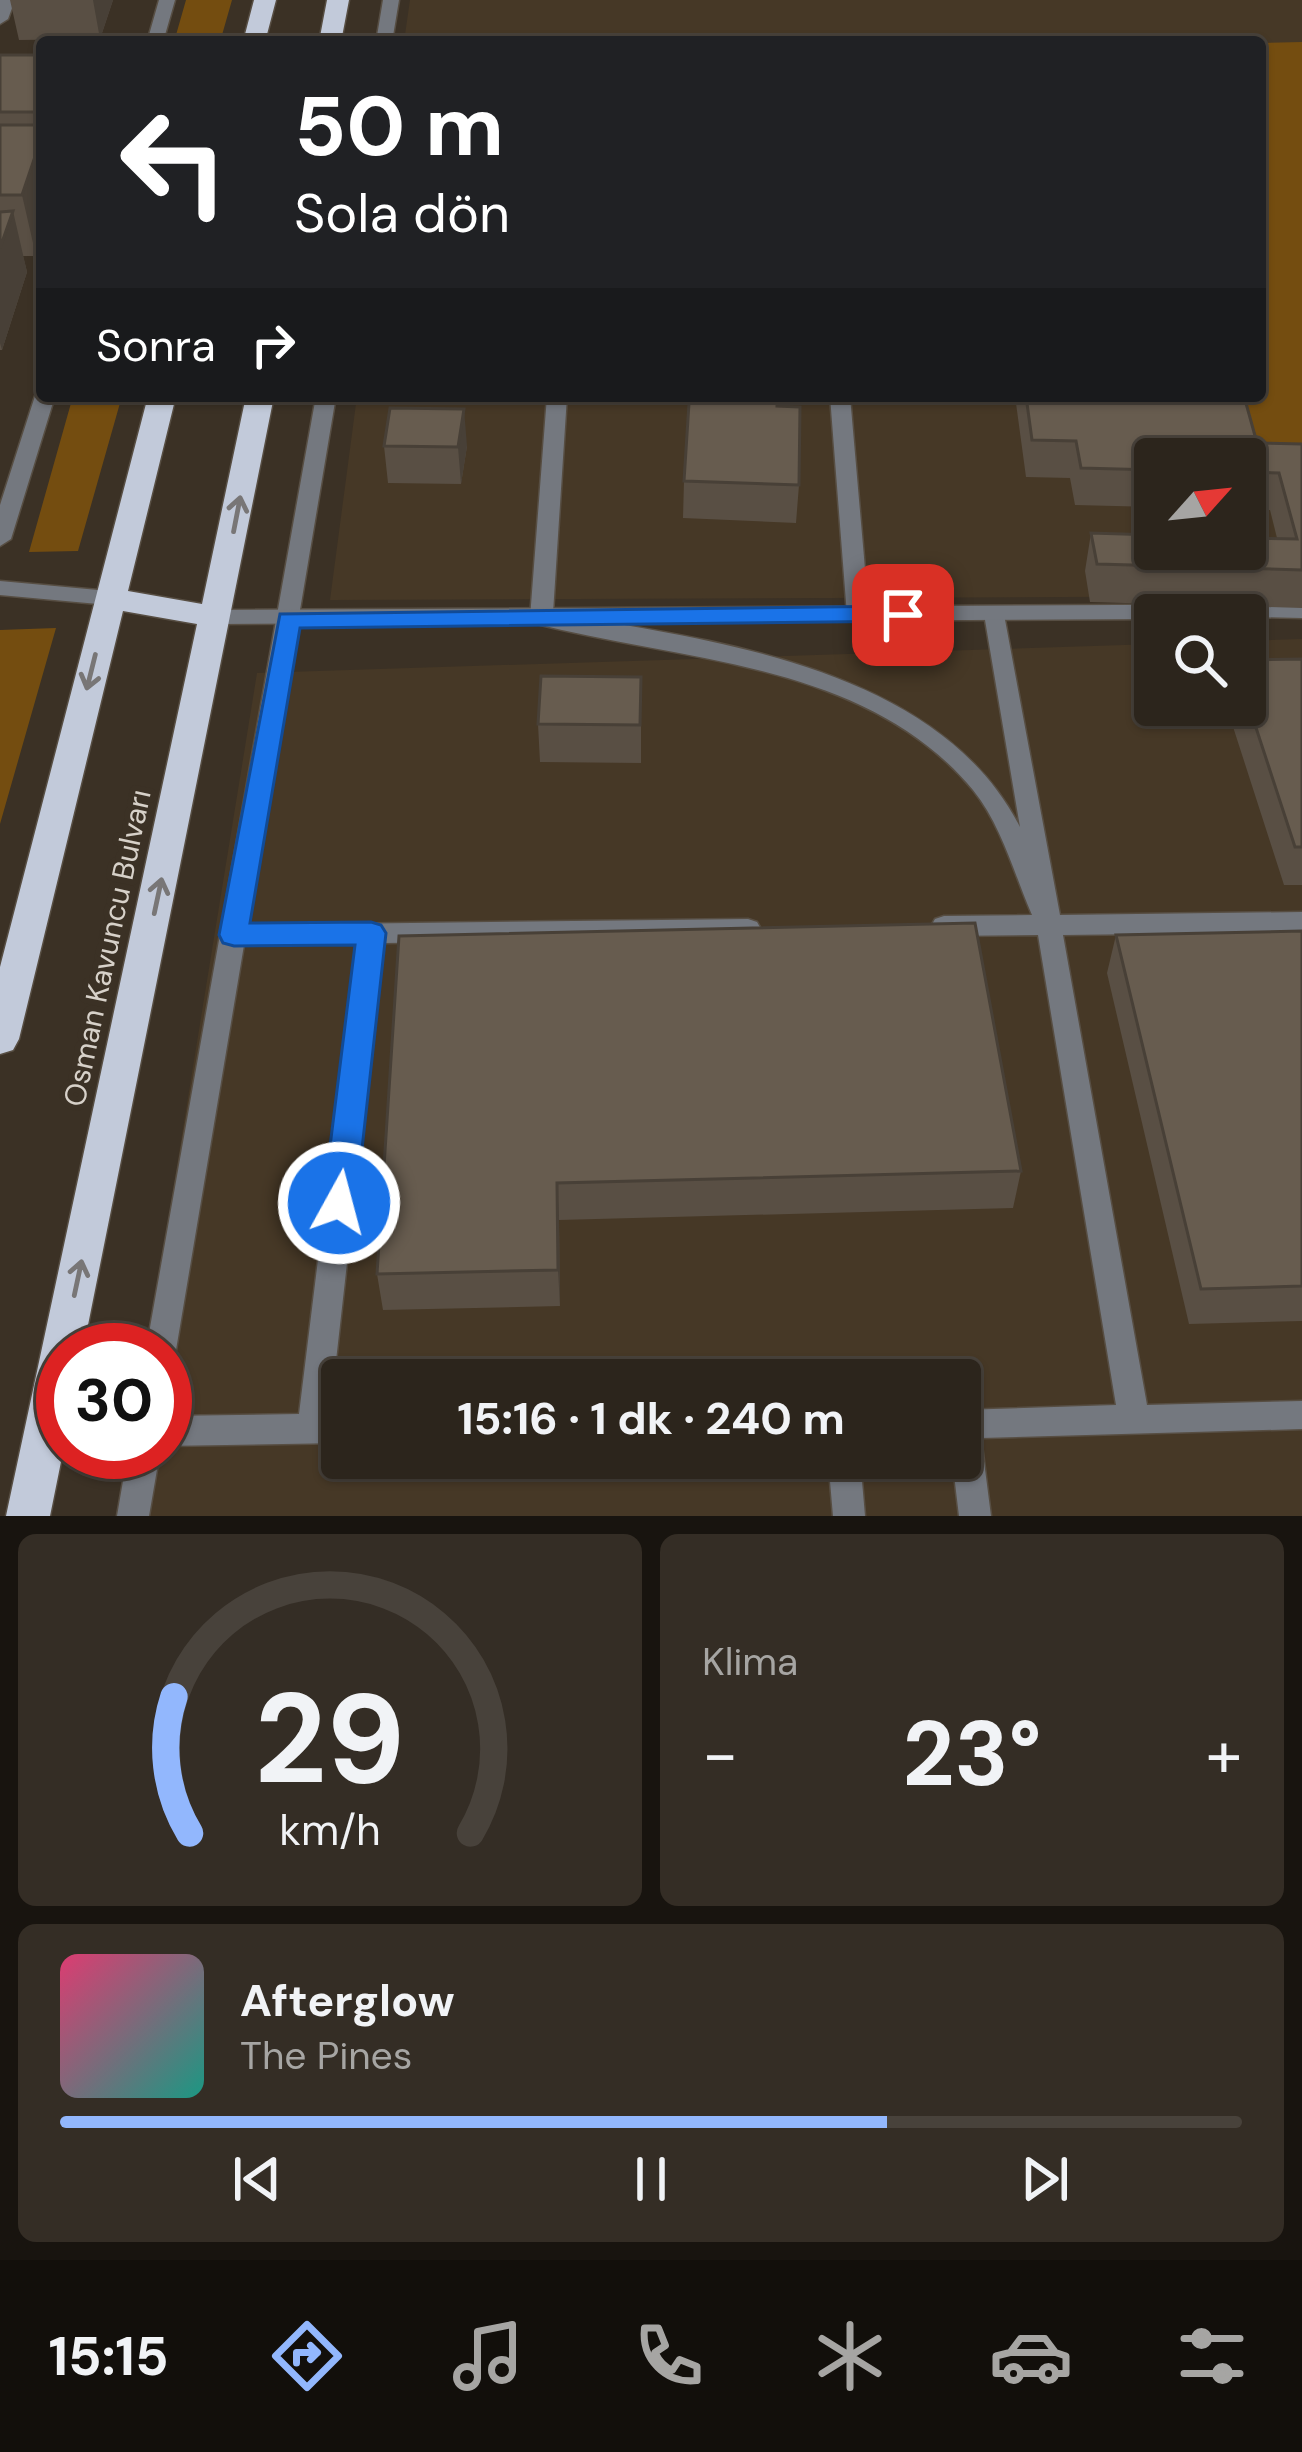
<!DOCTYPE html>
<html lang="tr">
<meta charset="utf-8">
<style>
:root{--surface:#2c251c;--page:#342d25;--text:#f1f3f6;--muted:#a6a5a3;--line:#48423b;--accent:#92b7fd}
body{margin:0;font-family:"DM Sans",sans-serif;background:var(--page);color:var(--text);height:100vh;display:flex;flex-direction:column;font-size:45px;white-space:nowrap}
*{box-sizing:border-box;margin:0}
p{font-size:39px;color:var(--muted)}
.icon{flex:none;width:66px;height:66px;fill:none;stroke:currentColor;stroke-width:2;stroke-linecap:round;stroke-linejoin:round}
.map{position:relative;height:1516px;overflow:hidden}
.sheet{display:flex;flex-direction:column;gap:18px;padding:18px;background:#18140f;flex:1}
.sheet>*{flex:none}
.hud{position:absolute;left:36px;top:36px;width:1230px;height:366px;border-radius:12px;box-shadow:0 3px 9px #0004,0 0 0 3px var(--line);background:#202124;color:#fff;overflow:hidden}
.needle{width:78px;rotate:63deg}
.controls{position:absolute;left:1134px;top:438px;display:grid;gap:24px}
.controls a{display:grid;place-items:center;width:132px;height:132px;border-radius:12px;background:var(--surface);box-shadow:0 3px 9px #0004,0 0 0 3px var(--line);font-size:60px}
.speed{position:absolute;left:36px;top:1323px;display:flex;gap:24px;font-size:60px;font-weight:700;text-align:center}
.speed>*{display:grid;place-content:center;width:156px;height:156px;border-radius:50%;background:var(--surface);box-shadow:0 3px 9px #0004,0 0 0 3px var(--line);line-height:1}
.speed .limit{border:18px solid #d22;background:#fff;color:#111}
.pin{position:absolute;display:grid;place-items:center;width:102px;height:102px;color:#fff;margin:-51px;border-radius:24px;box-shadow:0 6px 18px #0006}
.me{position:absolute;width:132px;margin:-66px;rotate:7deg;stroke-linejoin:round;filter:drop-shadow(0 0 9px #0008)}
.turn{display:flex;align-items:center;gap:42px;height:252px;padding:0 60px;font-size:54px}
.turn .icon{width:156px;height:156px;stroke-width:2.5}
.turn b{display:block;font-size:84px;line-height:102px}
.then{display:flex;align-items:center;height:114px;padding:0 60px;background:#0003;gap:24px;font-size:45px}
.big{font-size:90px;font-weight:700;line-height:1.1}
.sheet .widget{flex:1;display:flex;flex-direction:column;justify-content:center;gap:18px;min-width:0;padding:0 42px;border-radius:18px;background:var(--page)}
.sheet .dial{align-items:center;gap:0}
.dial svg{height:312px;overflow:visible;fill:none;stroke:var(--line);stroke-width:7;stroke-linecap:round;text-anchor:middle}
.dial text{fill:var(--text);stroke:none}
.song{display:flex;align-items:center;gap:36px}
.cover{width:144px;height:144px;border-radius:18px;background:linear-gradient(135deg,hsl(340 70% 55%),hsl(170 70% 35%))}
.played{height:12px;border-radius:6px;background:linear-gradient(90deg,var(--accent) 70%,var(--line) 70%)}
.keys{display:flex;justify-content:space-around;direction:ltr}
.heat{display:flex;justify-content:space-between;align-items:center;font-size:66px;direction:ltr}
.sheet .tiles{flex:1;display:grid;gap:18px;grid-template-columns:1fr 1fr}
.widget:last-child{grid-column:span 2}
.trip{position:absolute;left:321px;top:1359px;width:660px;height:120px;border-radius:12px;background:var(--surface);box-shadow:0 3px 9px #0004,0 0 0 3px var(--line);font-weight:700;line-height:120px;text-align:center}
.menu{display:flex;height:192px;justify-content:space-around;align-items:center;background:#120f0b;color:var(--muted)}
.menu .icon{width:84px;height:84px}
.menu .selected{color:var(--accent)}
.menu b{font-size:54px;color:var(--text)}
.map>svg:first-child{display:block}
.built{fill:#463826;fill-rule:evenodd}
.green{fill:#744d10}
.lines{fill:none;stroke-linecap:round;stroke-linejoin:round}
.minor-casing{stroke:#574e43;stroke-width:3}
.tertiary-casing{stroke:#574e43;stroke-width:3}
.trunk-casing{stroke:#574e43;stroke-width:3}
.minor{fill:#74787f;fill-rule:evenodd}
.tertiary{fill:#74787f;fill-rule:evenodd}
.trunk{fill:#c2cada;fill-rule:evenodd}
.wall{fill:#594f44}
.shaded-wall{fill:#484037}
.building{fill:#675c4f;stroke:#484037;stroke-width:3}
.oneway{stroke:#787676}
.route{fill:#1a73e8;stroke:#114b97;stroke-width:3}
.labels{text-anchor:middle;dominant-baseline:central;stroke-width:12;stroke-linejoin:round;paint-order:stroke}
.street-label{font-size:30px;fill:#d7d1c9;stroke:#3b3125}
</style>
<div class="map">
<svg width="1302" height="1516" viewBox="0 0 1302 1516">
<rect width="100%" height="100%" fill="#3b3125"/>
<path class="built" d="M410 0H1302V596L330 600 357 396H1260V42H404ZM1155 459H1245V549H1155Z
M1302 639V1516H120L131 1452H165V1350H147L257 673 1155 644V705H1245V641ZM342 1380H960V1458H342Z"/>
<path class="green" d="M186 0H232L220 42H174Z
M1302 42V482L1245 459 1226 396H1260V43Z
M73 396H122L78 551 29 552Z
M56 628 0 824V630Z"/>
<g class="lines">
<g class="minor-casing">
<path id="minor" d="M0 0H15L8 19 0 24Z
M159 0H175L163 42H147Z
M383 0H399L392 42H376Z
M42 391V396H55L11 539 0 546V505L35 396Z
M316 396H336L247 925 748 919 757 922 761 929 757 936 748 939 383 943 330 1414 342 1413V1443L165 1446V1416L299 1414 357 943 244 945 176 1350 172 1360 165 1362V1350H146Z
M547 396H567L553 613C712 640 938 667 1020 827L984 614 995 607 1003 609 1060 915 1302 912V932L1063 935 1147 1405 1302 1401V1429L981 1438 991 1516H959L952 1458H960V1410L1116 1405 1038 935 944 936 935 933 931 926 935 919 944 916 1032 915C1014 874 1002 826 973 790 866 661 682 662 533 623L530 618Z
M830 396H850L869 615 858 622 847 615Z
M0 581 109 591 120 598 109 605 0 595Z
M128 1452H160L149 1516H117Z
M828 1458H860L865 1516H833Z"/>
</g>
<g class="tertiary-casing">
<path id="tertiary" d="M1302 604V618L1155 615V619L216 624 205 617 216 610Z"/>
</g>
<g class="trunk-casing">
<path id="trunk" d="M254 0H276L265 42H243Z
M327 0H349L341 42H319Z
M148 396H176L128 591 202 604 246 396H274L83 1350H63V1452L50 1516H6L197 624 123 611 19 1039 13 1050 0 1054V967Z"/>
</g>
<use href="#minor" class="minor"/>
<use href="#tertiary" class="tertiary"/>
<use href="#trunk" class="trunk"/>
</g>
<path class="wall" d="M10 0H113L100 39 19 40Z
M0 55H42V236L36 256H23L27 272 2 350H0Z
M1015 396H1244L1257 443 1302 444V608L1090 602 1085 571 1091 533 1277 538 1270 510H1245V459H1155V507L1075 505 1070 478 1026 477Z
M777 406 799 485 796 523 683 518 684 481Z
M384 446H467L461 484 388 483Z
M1302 659V885H1284L1226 705H1245V660Z
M641 677V763L540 762 538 724Z
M1302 931V1321L1189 1324 1107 973 1116 935Z
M399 936 1021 1171 1013 1208 559 1220 560 1306 383 1310 377 1274Z"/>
<path class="shaded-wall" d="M93 0H113L100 39Z
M42 136V236L36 256 22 195Z
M13 211 27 272 2 350 0 343V248Z
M464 409 467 446 461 484 458 447Z
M557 1183 559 1220 560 1306 558 1270Z"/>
<path class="building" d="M488 39H545V42H488Z
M0 55H42V112H0Z
M0 125H42V136L22 195H0Z
M13 211 0 248V212Z
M700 396H777V406L800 407 799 485 684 481 689 403H700Z
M1026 396H1244L1257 443 1302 444V570L1097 564 1091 533 1155 535V549H1245V538L1297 539 1279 473 1245 472V459H1155V470L1081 468 1076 441 1032 440Z
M390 408 464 409 458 447 384 446Z
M1302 659V847H1295L1245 694V660Z
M541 676 641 677 640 725 538 724Z
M975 923 1021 1171 557 1183 558 1270 377 1274 399 936Z
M1302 931V1286L1201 1289 1116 935Z"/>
<defs><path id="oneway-shaft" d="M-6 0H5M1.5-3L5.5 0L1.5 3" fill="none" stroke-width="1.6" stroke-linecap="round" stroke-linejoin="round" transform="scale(3)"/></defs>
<g class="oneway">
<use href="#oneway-shaft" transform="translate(237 514) rotate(-79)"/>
<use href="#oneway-shaft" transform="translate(91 672) rotate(104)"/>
<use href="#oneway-shaft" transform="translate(158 896) rotate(-78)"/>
<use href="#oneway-shaft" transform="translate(78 1278) rotate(-78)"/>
</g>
<path class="route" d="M903 606 916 615 912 621 300 628 250 923 371 922 381 925 386 933 356 1203 351 1213 339 1217 328 1213 323 1203 355 945 234 946 223 943 219 935 280 614Z"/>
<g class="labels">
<g class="street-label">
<text transform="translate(107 948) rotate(-78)">Osman Kavuncu Bulvarı</text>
</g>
</g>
</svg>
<div class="controls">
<a><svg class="needle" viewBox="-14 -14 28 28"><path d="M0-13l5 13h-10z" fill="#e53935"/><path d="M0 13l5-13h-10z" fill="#a6a5a3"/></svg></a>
<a><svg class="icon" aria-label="search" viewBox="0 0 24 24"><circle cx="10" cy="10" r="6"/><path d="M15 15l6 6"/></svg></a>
</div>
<div class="speed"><div class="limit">30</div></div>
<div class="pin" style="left:903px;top:615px;background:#d93025"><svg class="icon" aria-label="arrive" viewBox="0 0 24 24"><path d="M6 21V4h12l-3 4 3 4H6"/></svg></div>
<svg class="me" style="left:339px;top:1203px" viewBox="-20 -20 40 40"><circle r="17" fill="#1a73e8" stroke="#fff" stroke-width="3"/><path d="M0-11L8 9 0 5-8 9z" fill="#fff"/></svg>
<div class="trip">15:16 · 1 dk · 240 m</div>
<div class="hud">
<div class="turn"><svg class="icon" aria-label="left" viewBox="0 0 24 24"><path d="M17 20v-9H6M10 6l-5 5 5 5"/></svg><div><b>50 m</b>Sola dön</div></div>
<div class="then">Sonra<svg class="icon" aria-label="right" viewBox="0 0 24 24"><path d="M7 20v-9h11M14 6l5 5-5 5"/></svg></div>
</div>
</div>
<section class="sheet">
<div class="tiles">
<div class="widget dial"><svg viewBox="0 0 100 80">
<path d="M14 69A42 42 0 1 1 86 69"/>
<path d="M14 69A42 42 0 0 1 10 34" stroke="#92b7fd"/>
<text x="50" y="56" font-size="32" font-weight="700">29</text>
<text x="50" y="72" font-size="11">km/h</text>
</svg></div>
<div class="widget"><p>Klima</p>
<div class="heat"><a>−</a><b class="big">23°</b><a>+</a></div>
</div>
<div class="widget">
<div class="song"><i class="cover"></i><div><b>Afterglow</b><p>The Pines</p></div></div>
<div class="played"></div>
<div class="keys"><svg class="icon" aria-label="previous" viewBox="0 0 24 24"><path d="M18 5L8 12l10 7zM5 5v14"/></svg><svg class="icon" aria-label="pause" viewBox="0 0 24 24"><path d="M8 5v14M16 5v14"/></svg><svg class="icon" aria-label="next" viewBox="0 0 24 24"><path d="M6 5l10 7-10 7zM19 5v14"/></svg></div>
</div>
</div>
</section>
<nav class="menu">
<b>15:15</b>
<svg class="icon selected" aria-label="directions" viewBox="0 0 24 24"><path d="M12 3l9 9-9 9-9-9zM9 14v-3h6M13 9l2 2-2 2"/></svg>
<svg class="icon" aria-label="music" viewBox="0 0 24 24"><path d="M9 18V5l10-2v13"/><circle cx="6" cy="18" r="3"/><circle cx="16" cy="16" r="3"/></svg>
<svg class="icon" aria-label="phone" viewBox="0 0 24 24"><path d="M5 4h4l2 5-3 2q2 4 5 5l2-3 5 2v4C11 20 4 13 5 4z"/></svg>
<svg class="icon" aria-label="climate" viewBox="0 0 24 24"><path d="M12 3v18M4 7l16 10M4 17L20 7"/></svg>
<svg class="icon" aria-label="car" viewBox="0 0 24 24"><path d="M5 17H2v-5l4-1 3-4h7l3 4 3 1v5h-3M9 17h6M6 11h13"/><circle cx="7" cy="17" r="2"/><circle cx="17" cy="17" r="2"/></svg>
<svg class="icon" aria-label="filters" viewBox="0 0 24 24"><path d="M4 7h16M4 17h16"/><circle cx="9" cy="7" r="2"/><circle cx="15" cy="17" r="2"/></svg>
</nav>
